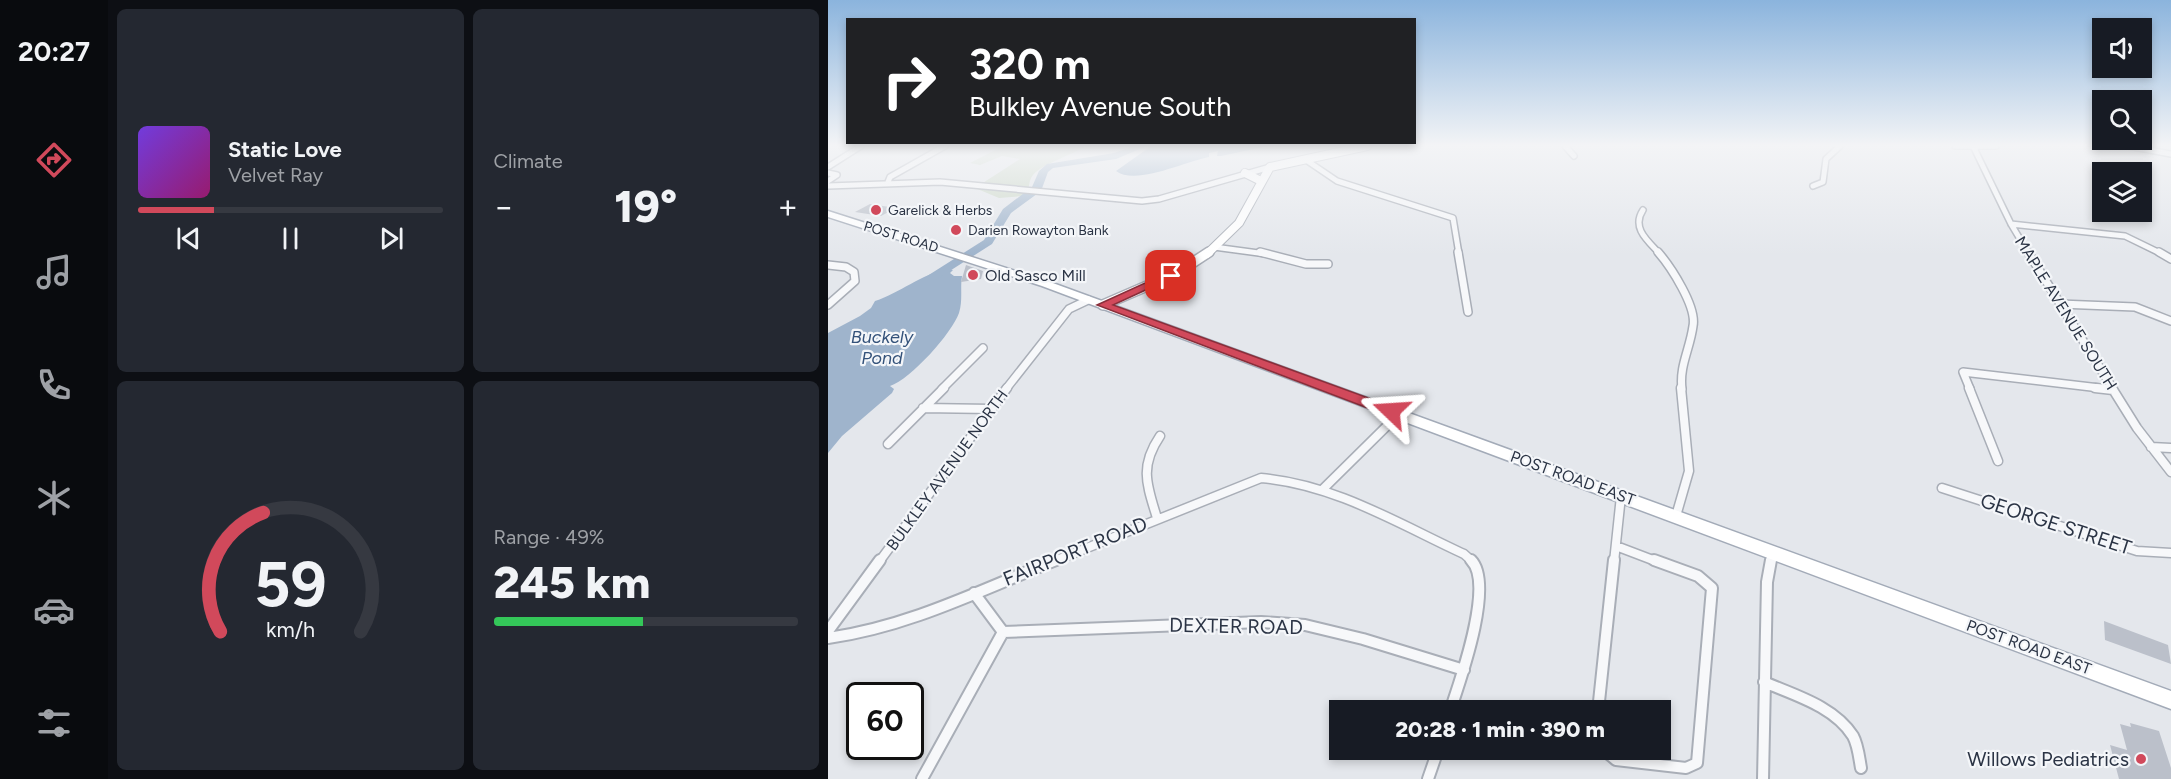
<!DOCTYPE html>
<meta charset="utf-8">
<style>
:root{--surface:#171b24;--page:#242831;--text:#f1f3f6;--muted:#9ea1a6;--line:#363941;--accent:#d1495b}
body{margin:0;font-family:Figtree,sans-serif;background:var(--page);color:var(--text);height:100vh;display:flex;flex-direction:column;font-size:22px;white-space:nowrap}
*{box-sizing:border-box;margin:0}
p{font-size:20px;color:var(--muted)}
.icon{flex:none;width:33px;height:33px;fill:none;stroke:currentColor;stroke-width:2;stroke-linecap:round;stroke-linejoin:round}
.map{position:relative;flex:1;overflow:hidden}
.panel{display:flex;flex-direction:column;gap:9px;padding:9px;background:#0d0f14;width:720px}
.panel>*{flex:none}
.hud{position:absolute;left:18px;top:18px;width:570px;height:126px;border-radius:0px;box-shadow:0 3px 9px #0003;background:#202124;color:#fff;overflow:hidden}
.fabs{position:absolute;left:1264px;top:18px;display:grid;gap:12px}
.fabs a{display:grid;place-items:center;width:60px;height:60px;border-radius:0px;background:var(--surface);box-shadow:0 3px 9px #0003;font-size:30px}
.speed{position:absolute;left:18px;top:682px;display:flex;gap:12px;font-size:30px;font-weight:700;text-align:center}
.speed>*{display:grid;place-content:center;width:78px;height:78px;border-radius:50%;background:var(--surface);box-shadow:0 3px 9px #0003;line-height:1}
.speed .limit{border:3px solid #111;border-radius:9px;background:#fff;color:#111}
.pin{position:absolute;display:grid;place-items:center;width:51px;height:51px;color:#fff;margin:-26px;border-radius:12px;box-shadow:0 3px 9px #0006}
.me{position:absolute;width:66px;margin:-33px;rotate:290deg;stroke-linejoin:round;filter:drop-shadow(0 0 4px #0008)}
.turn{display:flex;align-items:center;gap:21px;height:126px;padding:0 24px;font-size:27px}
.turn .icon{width:78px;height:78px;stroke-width:2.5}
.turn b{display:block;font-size:42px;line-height:51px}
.big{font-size:45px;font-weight:800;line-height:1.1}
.panel .widget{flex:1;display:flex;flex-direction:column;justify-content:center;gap:9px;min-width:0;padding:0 21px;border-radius:9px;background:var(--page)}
.panel .dial{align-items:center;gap:0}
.dial svg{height:156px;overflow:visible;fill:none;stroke:var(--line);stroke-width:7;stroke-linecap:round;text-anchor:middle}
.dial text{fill:var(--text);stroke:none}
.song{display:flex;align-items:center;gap:18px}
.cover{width:72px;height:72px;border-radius:9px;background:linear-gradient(135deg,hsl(260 70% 55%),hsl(320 70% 35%))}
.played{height:6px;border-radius:3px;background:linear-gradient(90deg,var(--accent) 25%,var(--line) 25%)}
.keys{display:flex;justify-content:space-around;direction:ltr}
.heat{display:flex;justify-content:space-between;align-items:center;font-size:33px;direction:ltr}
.charge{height:9px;border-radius:4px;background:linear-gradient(90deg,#34c759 49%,var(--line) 0)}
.panel .tiles{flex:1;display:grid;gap:9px;grid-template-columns:repeat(2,1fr)}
.trip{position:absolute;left:501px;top:700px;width:342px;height:60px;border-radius:0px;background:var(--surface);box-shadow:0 3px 9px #0003;font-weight:800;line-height:60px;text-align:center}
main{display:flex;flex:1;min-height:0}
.tabs{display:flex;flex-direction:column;width:108px;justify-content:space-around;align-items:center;background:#090b0e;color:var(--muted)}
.tabs .icon{width:42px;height:42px}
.tabs .current{color:var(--accent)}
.tabs b{font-size:27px;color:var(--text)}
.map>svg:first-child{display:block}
.green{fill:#c9d6c5}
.water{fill:#9fb4cc}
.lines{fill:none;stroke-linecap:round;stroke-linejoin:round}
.river{fill:#9fb4cc;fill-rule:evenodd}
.building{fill:#bbc0ca}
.street-far3-casing{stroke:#a9aeb7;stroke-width:8}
.street-far2-casing{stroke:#a9aeb7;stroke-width:10}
.street-far1-casing{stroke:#a9aeb7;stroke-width:11}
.street-casing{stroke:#a9aeb7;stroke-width:14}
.secondary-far1-casing{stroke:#a9aeb7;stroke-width:10}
.secondary-casing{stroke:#a9aeb7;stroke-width:12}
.primary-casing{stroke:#a3abb8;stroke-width:3}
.street-far3{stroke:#f7f8fa;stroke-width:5}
.street-far2{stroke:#f7f8fa;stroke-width:7}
.street-far1{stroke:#f7f8fa;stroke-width:8}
.street{stroke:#f7f8fa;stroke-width:10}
.secondary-far1{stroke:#fff;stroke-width:8}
.secondary{stroke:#fff;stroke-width:9}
.primary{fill:#fff;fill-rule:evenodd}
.route{fill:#d1495b;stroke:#882f3b;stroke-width:1.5}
.poi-dot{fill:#d1495b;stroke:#f4f6f9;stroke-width:2}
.labels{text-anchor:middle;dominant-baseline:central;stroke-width:4.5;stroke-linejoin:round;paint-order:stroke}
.far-poi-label{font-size:14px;fill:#2b3445;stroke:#f4f6f9;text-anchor:start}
.far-street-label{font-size:14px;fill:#2b3445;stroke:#f4f6f9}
.poi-label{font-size:16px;fill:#2b3445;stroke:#f4f6f9;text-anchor:start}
.street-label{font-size:16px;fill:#2b3445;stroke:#f4f6f9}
.water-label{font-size:18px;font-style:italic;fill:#34527a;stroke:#f4f6f9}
.near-street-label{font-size:20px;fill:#2b3445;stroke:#f4f6f9}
.near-poi-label{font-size:20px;fill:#2b3445;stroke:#f4f6f9;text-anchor:end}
</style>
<main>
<nav class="tabs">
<b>20:27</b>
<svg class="icon current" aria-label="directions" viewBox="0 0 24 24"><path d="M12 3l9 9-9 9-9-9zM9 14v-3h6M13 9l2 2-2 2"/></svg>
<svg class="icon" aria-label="music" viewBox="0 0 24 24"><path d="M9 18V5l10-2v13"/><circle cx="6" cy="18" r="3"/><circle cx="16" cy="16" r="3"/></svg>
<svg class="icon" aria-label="phone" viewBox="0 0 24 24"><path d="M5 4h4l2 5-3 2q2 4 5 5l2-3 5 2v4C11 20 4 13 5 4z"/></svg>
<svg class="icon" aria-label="climate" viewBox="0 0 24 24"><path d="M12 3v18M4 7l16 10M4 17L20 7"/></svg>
<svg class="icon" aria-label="car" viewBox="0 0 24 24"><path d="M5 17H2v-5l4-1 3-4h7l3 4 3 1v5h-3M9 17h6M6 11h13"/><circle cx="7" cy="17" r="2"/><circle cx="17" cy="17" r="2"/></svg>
<svg class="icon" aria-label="filters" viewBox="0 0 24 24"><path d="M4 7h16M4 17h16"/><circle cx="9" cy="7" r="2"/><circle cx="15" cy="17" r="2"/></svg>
</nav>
<section class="panel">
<div class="tiles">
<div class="widget">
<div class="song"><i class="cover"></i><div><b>Static Love</b><p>Velvet Ray</p></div></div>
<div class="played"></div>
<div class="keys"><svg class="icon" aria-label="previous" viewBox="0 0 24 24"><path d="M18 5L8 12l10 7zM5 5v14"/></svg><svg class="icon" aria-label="pause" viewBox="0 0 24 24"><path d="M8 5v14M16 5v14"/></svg><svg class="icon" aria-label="next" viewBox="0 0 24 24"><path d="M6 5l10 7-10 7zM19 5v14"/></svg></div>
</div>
<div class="widget"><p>Climate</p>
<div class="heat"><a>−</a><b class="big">19°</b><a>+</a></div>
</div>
<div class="widget dial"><svg viewBox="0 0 100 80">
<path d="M14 69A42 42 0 1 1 86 69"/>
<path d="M14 69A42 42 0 0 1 36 8" stroke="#d1495b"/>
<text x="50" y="56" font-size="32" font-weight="700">59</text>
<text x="50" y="72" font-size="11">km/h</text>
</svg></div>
<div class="widget"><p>Range · 49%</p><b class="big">245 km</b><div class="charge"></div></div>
</div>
</section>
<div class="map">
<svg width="1343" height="779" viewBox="0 0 1343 779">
<rect width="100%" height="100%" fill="#e4e7ec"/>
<path class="green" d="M175 146 257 147C243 155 214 164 205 175 199 183 204 187 195 196L171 198 147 188 192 159 174 156 152 165 142 163Z"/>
<path class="water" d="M318 146H440L393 156H389L390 151 381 153V157C358 161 308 186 288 171L319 149 321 147Z
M120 269 125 270 122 273 126 276H134C132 289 135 300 131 313 124 333 83 379 62 386L66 389 64 393 14 436 0 453V333L32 316 43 308 47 301C72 293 93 274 120 269Z"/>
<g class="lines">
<path class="river" d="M306 146H319L288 159 225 168 220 172 213 191 183 213 164 244 106 281H98L96 278 156 240 175 209 204 187 211 171 219 164 286 153Z"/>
</g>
<path class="building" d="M42 204 68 208 53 216 27 212Z
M138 265 155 271 153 279 133 282Z
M1276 621 1340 645 1343 664 1277 640Z
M1302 723 1331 731 1343 768V779H1291L1282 745 1299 750 1292 724 1303 727Z"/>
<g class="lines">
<g class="street-far3-casing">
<path id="street-far3" d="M737 146 746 156
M1127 146H1168
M1300 146 1343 154
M1146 148 1183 224 1201 254
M478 160 509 181 625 218 631 254
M0 167 33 146
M0 173 9 175 0 181
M60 182 62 177 117 146
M0 186 112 182 314 201 331 199 442 167
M985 186 995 182 998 159 1012 146
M815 210C803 228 820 241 832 254
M1183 224 1297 236 1334 254
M386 247 438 254"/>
</g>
<g class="street-far2-casing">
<path id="street-far2" d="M432 252 478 264H500
M630 252 640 312
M830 252C843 267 869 307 865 326 862 349 851 366 854 389
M1200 252 1285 389
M1331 252 1343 259
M0 265 18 267 26 272 27 281 0 305
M1232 304 1307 307 1343 321
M114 389 155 348
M178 389 241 309 260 300
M1142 389 1135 372 1280 389"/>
</g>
<g class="street-far1-casing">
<path id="street-far1" d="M1141 388 1170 461
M1267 388 1285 390
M1284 388 1309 428 1343 472
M95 408 164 409
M60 444 116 388
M1323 447 1343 448
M1114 488 1309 551 1343 553
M494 490 571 414
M848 516 861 471 853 388
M329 518C319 485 311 467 332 436
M788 546 830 562
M51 562 179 388
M224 562 433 478C506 484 571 524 636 554L645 562
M786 562 793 496
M943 562 944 553"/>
</g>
<g class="street-casing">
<path id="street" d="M0 631 52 560
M175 632 433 622 477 625 535 639 636 670
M0 638C80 627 153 590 228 560
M936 682C966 695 1006 706 1025 736 1030 745 1031 757 1033 768
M622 711C632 681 667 584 643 560
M770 711 786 560
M776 750 788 760 858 768 869 763 884 588 870 576 826 560
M94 779 175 632 146 593
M600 779 610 750
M935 779 939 582 943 560"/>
</g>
<g class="secondary-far1-casing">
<path id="secondary-far1" d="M417 173 431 180
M379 254 411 223 442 167 539 146"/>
</g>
<g class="secondary-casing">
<path id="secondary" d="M275 305 349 273 381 252"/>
</g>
<g class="primary-casing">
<path id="primary" d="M0 211 222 282 1343 691V709L214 286 0 217Z"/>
</g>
<use href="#street-far3" class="street-far3"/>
<use href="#street-far2" class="street-far2"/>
<use href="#street-far1" class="street-far1"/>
<use href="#street" class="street"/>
<use href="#secondary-far1" class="secondary-far1"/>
<use href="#secondary" class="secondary"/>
<use href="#primary" class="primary"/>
</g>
<linearGradient id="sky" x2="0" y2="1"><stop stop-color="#8bb4dd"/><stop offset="0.57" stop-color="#f3f4f6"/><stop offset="1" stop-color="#f3f4f6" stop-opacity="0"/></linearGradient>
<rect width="1343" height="255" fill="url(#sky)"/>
<path class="route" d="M339 273 348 276 285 305 568 408 570 411 568 415H558L269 305Z"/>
<g class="poi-dot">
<circle cx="48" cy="210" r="6"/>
<circle cx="128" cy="230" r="6"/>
<circle cx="145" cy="275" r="6"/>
<circle cx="1313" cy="759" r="6"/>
</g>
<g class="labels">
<g class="far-poi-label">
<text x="60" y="210">Garelick &amp; Herbs</text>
<text x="140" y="230">Darien Rowayton Bank</text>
</g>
<g class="far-street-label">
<text transform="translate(73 237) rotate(17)">POST ROAD</text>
</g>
<g class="poi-label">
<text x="157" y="275">Old Sasco Mill</text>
</g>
<g class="street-label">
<text transform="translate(1238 313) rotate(58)">MAPLE AVENUE SOUTH</text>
<text transform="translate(119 470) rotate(-54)">BULKLEY AVENUE NORTH</text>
<text transform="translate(745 478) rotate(20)">POST ROAD EAST</text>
<text transform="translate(1201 647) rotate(20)">POST ROAD EAST</text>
</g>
<g class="water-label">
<text x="54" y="337">Buckely<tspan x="54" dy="21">Pond</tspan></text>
</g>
<g class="near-street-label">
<text transform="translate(1228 524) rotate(18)">GEORGE STREET</text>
<text transform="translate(247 551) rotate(-22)">FAIRPORT ROAD</text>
<text transform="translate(408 626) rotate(1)">DEXTER ROAD</text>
</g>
<g class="near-poi-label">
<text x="1301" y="759">Willows Pediatrics</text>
</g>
</g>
</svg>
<div class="fabs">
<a><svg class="icon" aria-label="sound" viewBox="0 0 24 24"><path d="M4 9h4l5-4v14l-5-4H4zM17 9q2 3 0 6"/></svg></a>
<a><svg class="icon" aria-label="search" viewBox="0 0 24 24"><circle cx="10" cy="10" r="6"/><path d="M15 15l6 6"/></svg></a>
<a><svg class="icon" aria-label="layers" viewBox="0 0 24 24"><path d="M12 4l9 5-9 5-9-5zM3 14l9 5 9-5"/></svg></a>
</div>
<div class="speed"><div class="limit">60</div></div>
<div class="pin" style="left:343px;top:276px;background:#d93025"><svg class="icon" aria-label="arrive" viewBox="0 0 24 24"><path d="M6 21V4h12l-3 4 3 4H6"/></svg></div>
<svg class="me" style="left:563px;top:411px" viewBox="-20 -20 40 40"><path d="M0-17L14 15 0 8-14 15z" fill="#d1495b" stroke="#fff" stroke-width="4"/></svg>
<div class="trip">20:28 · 1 min · 390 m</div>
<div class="hud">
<div class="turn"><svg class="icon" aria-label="right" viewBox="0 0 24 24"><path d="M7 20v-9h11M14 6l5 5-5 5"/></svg><div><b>320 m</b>Bulkley Avenue South</div></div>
</div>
</div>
</main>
